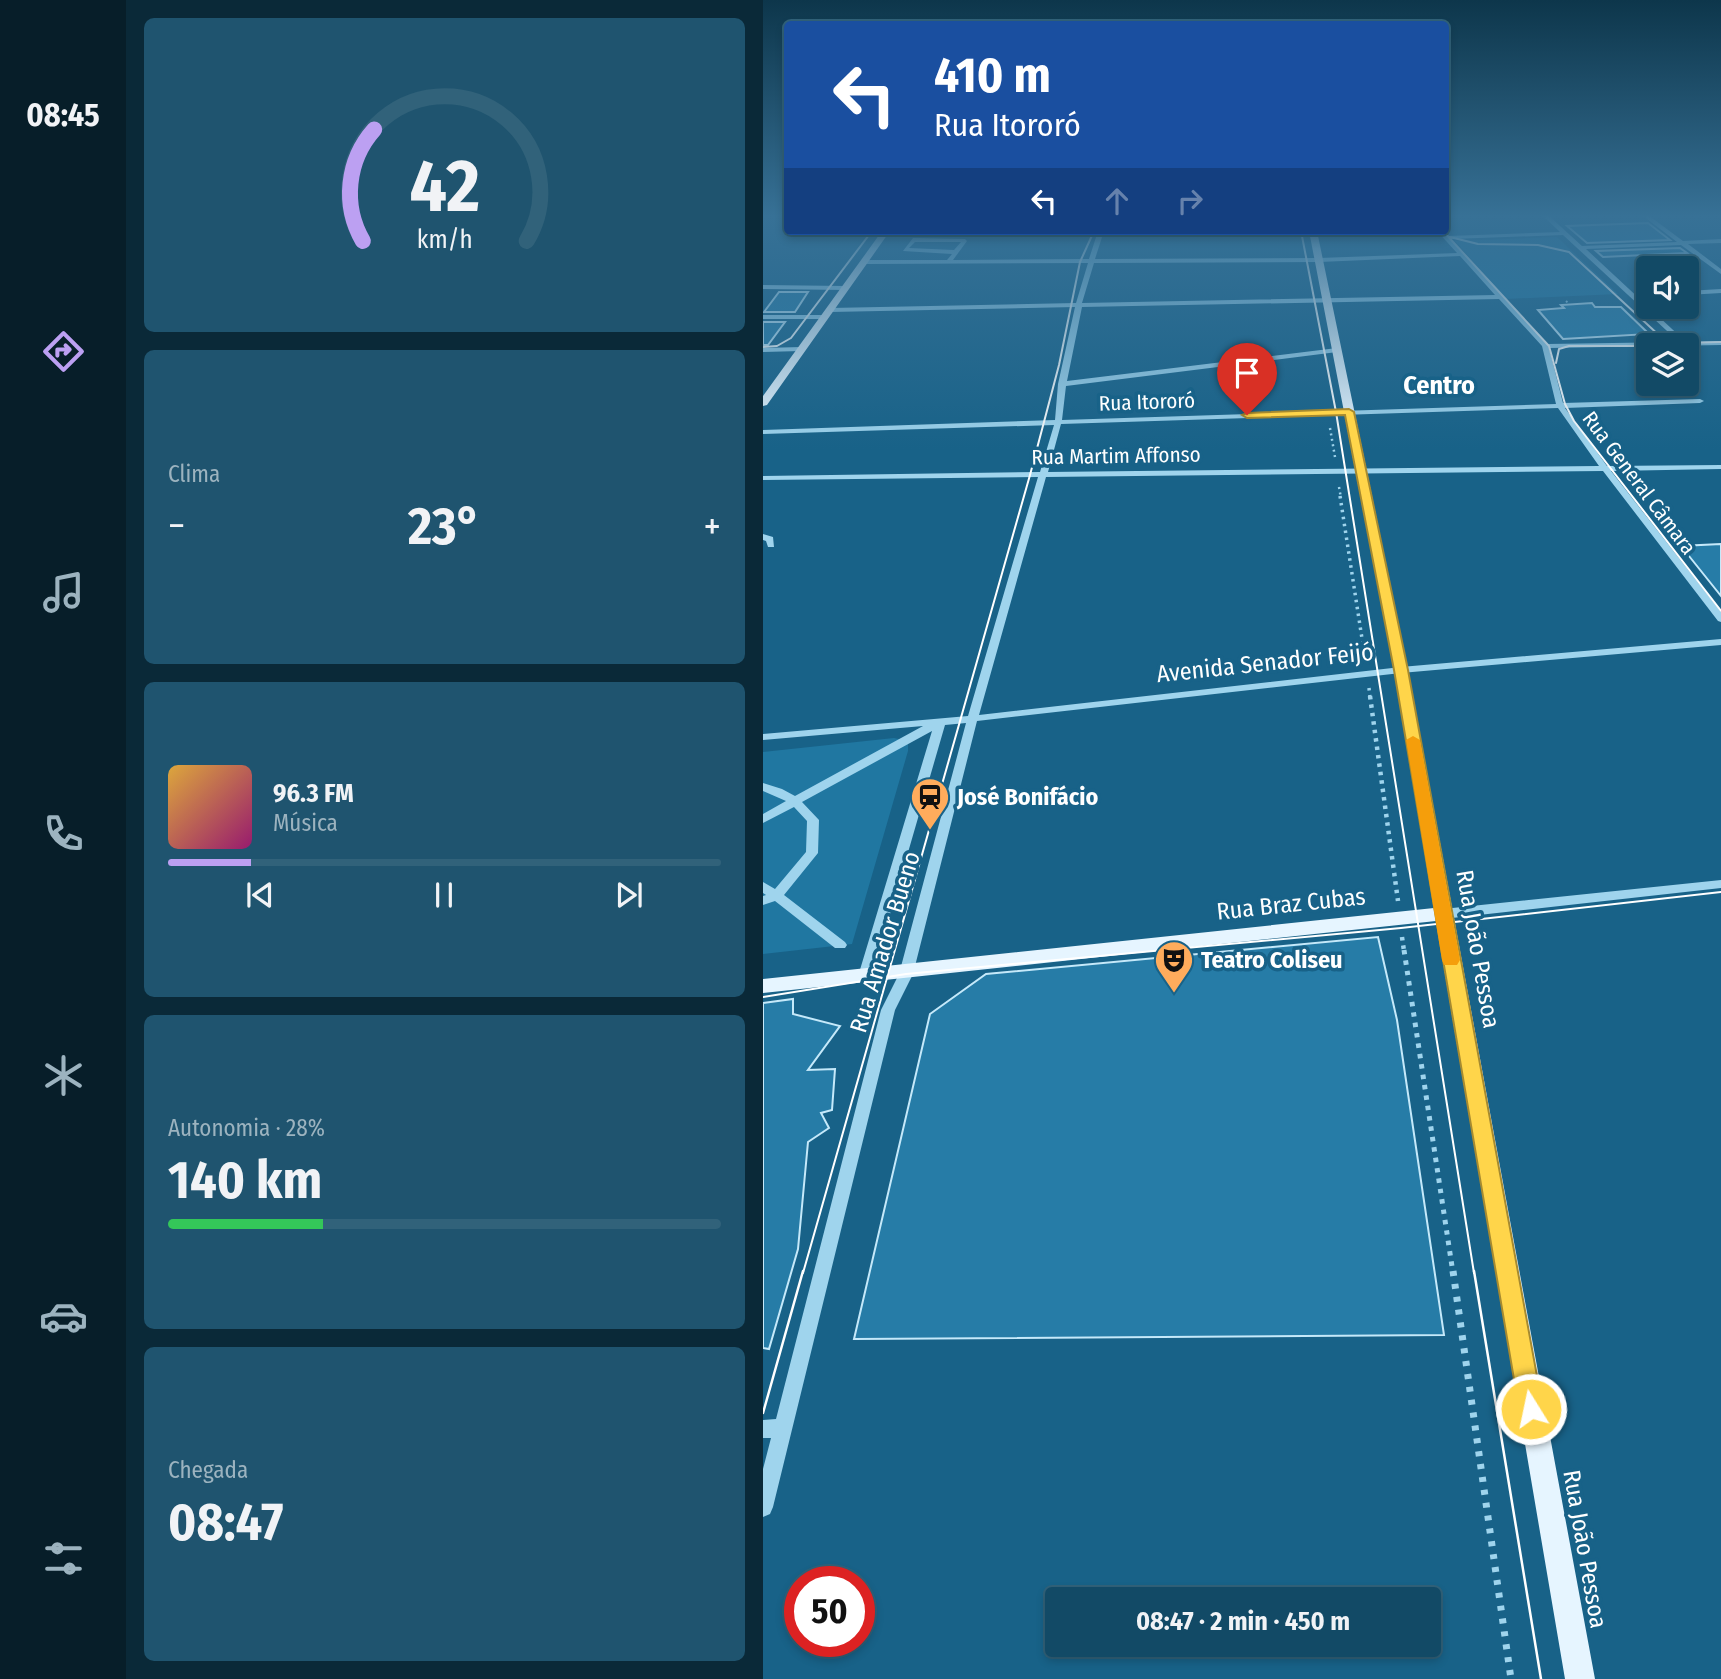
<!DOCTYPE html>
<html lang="pt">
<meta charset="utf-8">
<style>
:root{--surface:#124a66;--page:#1f546f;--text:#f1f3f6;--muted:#9cb3bf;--line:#31627a;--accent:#bca0f2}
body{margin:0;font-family:"Fira Sans Condensed",sans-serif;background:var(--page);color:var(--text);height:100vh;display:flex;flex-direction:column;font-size:26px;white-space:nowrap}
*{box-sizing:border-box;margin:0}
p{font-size:23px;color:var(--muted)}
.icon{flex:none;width:38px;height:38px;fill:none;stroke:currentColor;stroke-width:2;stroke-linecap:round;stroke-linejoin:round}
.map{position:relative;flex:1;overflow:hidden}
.panel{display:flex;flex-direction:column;gap:18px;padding:18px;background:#0a2938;width:637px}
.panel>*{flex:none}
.guide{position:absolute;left:21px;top:21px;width:665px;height:214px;border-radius:7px;box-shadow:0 4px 10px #0003,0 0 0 2px var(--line);background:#1a4fa0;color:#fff;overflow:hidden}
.fabs{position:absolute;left:873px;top:256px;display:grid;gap:14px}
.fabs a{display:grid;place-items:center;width:63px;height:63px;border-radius:7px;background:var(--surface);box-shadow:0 4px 10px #0003,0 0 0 2px var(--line);font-size:35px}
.speed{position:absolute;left:21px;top:1566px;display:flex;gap:14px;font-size:35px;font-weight:700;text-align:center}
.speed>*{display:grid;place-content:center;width:91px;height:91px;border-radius:50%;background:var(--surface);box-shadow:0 4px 10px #0003,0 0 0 2px var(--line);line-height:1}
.speed .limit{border:10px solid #d22;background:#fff;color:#111}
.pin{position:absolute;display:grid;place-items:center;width:60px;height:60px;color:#fff;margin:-72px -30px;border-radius:50% 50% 50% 0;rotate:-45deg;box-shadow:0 0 7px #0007}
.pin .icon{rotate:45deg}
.me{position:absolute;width:77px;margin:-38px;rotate:350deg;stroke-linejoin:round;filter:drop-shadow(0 0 5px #0008)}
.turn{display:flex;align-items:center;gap:24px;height:147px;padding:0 35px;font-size:32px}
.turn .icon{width:91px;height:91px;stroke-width:2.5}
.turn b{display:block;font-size:49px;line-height:60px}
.lanes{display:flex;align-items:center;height:66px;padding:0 35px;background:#0003;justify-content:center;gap:35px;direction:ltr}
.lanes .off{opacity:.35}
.big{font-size:52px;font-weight:700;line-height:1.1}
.panel .tile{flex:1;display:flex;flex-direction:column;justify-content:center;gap:10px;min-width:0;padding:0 24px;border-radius:10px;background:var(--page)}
.panel .dial{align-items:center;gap:0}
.dial svg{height:182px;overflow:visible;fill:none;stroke:var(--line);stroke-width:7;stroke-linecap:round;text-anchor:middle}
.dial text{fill:var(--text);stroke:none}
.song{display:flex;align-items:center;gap:21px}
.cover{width:84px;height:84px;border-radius:10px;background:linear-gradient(135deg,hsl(40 70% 55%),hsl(320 70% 35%))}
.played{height:7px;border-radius:4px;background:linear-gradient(90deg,var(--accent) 15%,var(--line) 15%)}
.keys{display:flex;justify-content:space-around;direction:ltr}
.heat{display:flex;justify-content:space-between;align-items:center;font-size:38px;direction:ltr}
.charge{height:10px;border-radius:5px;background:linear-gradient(90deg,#34c759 28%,var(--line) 0)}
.trip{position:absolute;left:282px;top:1587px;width:396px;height:70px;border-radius:7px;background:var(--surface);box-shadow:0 4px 10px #0003,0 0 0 2px var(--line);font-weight:700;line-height:70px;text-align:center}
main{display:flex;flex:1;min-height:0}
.dock{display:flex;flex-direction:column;width:126px;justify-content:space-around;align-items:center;background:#071e29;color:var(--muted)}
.dock .icon{width:49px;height:49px}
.dock .selected{color:var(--accent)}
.dock b{font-size:32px;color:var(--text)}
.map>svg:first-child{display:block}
.green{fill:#2077a1}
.building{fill:#267ca7;stroke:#c5e9fa;stroke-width:2}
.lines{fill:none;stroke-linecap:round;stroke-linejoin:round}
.path-far5{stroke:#9fd4ed;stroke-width:2;stroke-dasharray:2 2.5;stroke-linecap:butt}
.path-far4{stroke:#9fd4ed;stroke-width:2.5;stroke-dasharray:2 3.5;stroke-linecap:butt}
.path-far3{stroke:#9fd4ed;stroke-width:3.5;stroke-dasharray:2.5 4.5;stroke-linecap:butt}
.path-far2{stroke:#9fd4ed;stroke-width:4.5;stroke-dasharray:3.5 5;stroke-linecap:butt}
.path-far1{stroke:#9fd4ed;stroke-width:5;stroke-dasharray:4.5 6;stroke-linecap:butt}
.path{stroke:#9fd4ed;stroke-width:7;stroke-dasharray:5 8;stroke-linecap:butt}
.minor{fill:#9fd4ed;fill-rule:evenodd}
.major{fill:#e6f5ff;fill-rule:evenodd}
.tram-far1{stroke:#fff;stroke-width:2}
.tram{stroke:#fff;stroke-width:2.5}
.route{fill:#ffd54a;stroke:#a68a30;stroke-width:2}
.slow{fill:#f59e0b}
.labels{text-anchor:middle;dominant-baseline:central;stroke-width:7;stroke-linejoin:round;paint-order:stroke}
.far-street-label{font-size:21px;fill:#fff;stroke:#186288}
.street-label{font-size:24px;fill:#fff;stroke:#186288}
.poi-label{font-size:24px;font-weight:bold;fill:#fff;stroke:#186288;text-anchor:start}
.far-district-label{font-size:26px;font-weight:bold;fill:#fff;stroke:#186288}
</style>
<main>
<nav class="dock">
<b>08:45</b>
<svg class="icon selected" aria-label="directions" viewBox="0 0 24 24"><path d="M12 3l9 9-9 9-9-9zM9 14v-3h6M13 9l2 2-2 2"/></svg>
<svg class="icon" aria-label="music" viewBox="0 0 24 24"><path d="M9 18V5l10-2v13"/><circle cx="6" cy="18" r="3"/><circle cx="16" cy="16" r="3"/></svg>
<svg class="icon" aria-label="phone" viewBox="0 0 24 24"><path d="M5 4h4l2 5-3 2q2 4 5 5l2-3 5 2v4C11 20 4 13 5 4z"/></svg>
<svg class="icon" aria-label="climate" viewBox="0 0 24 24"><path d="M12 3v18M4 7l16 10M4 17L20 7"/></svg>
<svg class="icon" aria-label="car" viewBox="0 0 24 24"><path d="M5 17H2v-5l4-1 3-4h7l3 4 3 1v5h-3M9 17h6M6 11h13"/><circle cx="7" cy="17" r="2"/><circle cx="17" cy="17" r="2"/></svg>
<svg class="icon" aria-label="filters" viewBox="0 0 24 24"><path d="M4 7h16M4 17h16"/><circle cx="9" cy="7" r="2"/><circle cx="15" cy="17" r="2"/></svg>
</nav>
<section class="panel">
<div class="tile dial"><svg viewBox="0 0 100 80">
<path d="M14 69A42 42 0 1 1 86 69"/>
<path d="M14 69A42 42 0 0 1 19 20" stroke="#bca0f2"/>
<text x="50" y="56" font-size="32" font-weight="700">42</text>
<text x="50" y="72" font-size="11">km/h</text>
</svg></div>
<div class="tile"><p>Clima</p>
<div class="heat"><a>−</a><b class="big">23°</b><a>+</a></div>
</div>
<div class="tile">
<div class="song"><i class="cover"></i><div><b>96.3 FM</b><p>Música</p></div></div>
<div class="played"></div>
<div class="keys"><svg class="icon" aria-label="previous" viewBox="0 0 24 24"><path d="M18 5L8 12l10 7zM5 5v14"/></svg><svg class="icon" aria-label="pause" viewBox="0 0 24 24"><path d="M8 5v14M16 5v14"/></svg><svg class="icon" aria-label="next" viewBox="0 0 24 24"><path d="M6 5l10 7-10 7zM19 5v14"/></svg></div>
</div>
<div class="tile"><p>Autonomia · 28%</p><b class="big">140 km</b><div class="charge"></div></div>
<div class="tile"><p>Chegada</p><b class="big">08:47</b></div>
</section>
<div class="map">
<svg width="958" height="1679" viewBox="0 0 958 1679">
<rect width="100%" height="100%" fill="#186288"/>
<path class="green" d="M794 237 855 294 742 299 692 241Z
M131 738 145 741V751L89 944 0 954V752Z"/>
<path class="building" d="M885 223 907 240 824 243 804 226Z
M917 248 924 253 840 257 833 251Z
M16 292H45L32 312H1Z
M829 303 832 307H858L886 334 800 339 775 310 801 308 798 305Z
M0 322H22L5 345H0Z
M958 544V596L918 546Z
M615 937 634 1020 681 1335 91 1339 167 1014 223 974Z
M30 999V1014L77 1026 45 1070 72 1069 69 1110 58 1113 66 1128 45 1142 35 1249 6 1349 0 1348V1003Z"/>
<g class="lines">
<path class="path-far5" d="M803 301 806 304"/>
<path class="path-far4" d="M567 428 572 457
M576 487 578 498"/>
<path class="path-far3" d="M577 496 602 658
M606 688 607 698"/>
<path class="path-far2" d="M607 696 635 901
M639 937 641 951"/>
<path class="path-far1" d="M641 950 690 1273"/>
<path class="path" d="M690 1271 748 1679"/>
<path class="minor" d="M779 215H785L819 246 914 242 879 215H885L920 241 958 239V243L925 244 958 269V274L918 245 823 249 923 342 958 341V345L786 348 800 403 937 399 941 401 937 403 802 408 844 466 958 465V469L848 471 958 612V622L955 621 840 471 283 477 216 715 638 667 958 639V645L638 673 214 721 150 974 132 1010 10 1507 7 1514 0 1517V1469L8 1438H0V1420L13 1419 118 1010 136 974 203 723 182 725 110 973 108 977H98L96 973 169 731 39 802 56 820 55 853 21 895 82 942 84 945 82 948H72L12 901 0 905V896L3 895 0 893V882L12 889 43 852 44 821 31 807 0 823V814L23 801 0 791V783L19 789 32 796 160 726 0 740V734L205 716 275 477 0 480V476L277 472 291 425 0 434V430L292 420 295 384 312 307 67 312 64 310 67 308 313 303 325 263 102 264 99 262 102 260H184L189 254 140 251 150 238 202 239 204 241 190 260 326 259 335 231H341L332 259 556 258 694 253 674 231H680L685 236 797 232ZM800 235 916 342 784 344 688 239ZM152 242H198L191 250 146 248ZM697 256 732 295 319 303 331 263 556 262ZM736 299 779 346 793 404 299 420 303 386 574 352 577 350 574 348 304 381 319 307ZM795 408 836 466 285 472 298 424Z
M0 285 83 286 86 288 83 290 0 289Z
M958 289V293L924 295V291Z
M0 315H62L65 317 62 319H0Z
M0 348 38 347 41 349 38 351 0 352Z
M0 534 10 537 11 547H5L3 541 0 540Z
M958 880V888L680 919 675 917 673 914 675 911 680 909Z"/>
<path class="major" d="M119 231H127L4 405 0 406V396Z
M546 231H554L645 670 832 1679H802L673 921 0 993V979L671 908 631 670Z"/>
<path class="tram-far1" d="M538 231 573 412 711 1273
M680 231 786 346 802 404 811 421 958 611
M687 237 715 244 775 245 806 252 899 338 920 343 958 342
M0 347 14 346 28 338 109 231
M793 363 796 349 806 346H886
M0 997 143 974 638 928 958 892
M40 1273 267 475 296 365 317 262 331 231"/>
<path class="tram" d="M711 1271 778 1679
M0 1413 40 1271"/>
</g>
<linearGradient id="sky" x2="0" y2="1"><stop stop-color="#0d364b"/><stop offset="0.48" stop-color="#377196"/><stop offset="1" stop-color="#377196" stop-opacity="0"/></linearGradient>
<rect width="958" height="450" fill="url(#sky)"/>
<path class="route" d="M586 409 591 412 645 670 780 1409 777 1417 768 1421 760 1417 756 1409 631 670 582 415 484 418 479 415 484 413Z"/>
<path class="slow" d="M650 736 657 740 697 960 694 965H681L679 960 643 740Z"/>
<defs>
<g id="station-pin" transform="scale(2.0125)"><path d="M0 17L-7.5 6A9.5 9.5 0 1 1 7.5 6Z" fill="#ffac5c" stroke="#186288"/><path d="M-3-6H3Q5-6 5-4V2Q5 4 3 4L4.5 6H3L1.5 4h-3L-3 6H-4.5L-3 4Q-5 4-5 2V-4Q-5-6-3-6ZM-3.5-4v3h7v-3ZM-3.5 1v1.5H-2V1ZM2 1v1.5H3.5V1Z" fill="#111"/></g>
<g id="theatre-pin" transform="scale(2.0125)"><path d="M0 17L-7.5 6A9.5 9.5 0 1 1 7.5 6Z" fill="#ffac5c" stroke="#186288"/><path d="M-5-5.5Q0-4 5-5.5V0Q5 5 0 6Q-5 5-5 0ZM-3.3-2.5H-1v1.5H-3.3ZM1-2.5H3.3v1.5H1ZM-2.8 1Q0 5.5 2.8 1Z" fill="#111"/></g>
</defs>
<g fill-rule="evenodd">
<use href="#station-pin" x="167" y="797"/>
<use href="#theatre-pin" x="411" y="960"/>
</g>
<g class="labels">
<g class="far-street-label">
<text transform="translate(384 402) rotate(-2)">Rua Itororó</text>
<text transform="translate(353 456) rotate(-1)">Rua Martim Affonso</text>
<text transform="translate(876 483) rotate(53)">Rua General Câmara</text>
</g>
<g class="street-label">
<text transform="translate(502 663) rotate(-6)">Avenida Senador Feijó</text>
<text transform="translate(528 904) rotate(-6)">Rua Braz Cubas</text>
<text transform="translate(122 942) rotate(-73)">Rua Amador Bueno</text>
<text transform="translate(715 949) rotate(80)">Rua João Pessoa</text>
<text transform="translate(822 1549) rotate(80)">Rua João Pessoa</text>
</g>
<g class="poi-label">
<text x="194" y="797">José Bonifácio</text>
<text x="438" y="960">Teatro Coliseu</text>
</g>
<g class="far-district-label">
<text x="676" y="385">Centro</text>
</g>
</g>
</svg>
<div class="fabs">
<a><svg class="icon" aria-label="sound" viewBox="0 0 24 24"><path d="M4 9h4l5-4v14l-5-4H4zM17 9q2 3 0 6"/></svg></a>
<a><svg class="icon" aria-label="layers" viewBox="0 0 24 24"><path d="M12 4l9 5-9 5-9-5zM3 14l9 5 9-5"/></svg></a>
</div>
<div class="speed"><div class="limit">50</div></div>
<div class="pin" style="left:484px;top:415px;background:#d93025"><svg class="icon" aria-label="arrive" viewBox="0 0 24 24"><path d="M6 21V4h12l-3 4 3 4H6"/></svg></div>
<svg class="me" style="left:768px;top:1409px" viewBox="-20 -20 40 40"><circle r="17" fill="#ffd54a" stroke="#fff" stroke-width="3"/><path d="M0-11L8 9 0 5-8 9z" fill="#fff"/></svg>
<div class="trip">08:47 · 2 min · 450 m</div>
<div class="guide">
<div class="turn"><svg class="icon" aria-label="left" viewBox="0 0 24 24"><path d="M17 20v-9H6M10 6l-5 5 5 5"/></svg><div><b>410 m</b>Rua Itororó</div></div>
<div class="lanes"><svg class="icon" aria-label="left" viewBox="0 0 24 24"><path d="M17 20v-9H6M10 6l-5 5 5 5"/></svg><svg class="icon off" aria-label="ahead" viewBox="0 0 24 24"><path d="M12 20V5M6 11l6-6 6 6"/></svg><svg class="icon off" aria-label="right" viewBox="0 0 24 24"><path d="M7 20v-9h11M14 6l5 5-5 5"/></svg></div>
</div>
</div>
</main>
